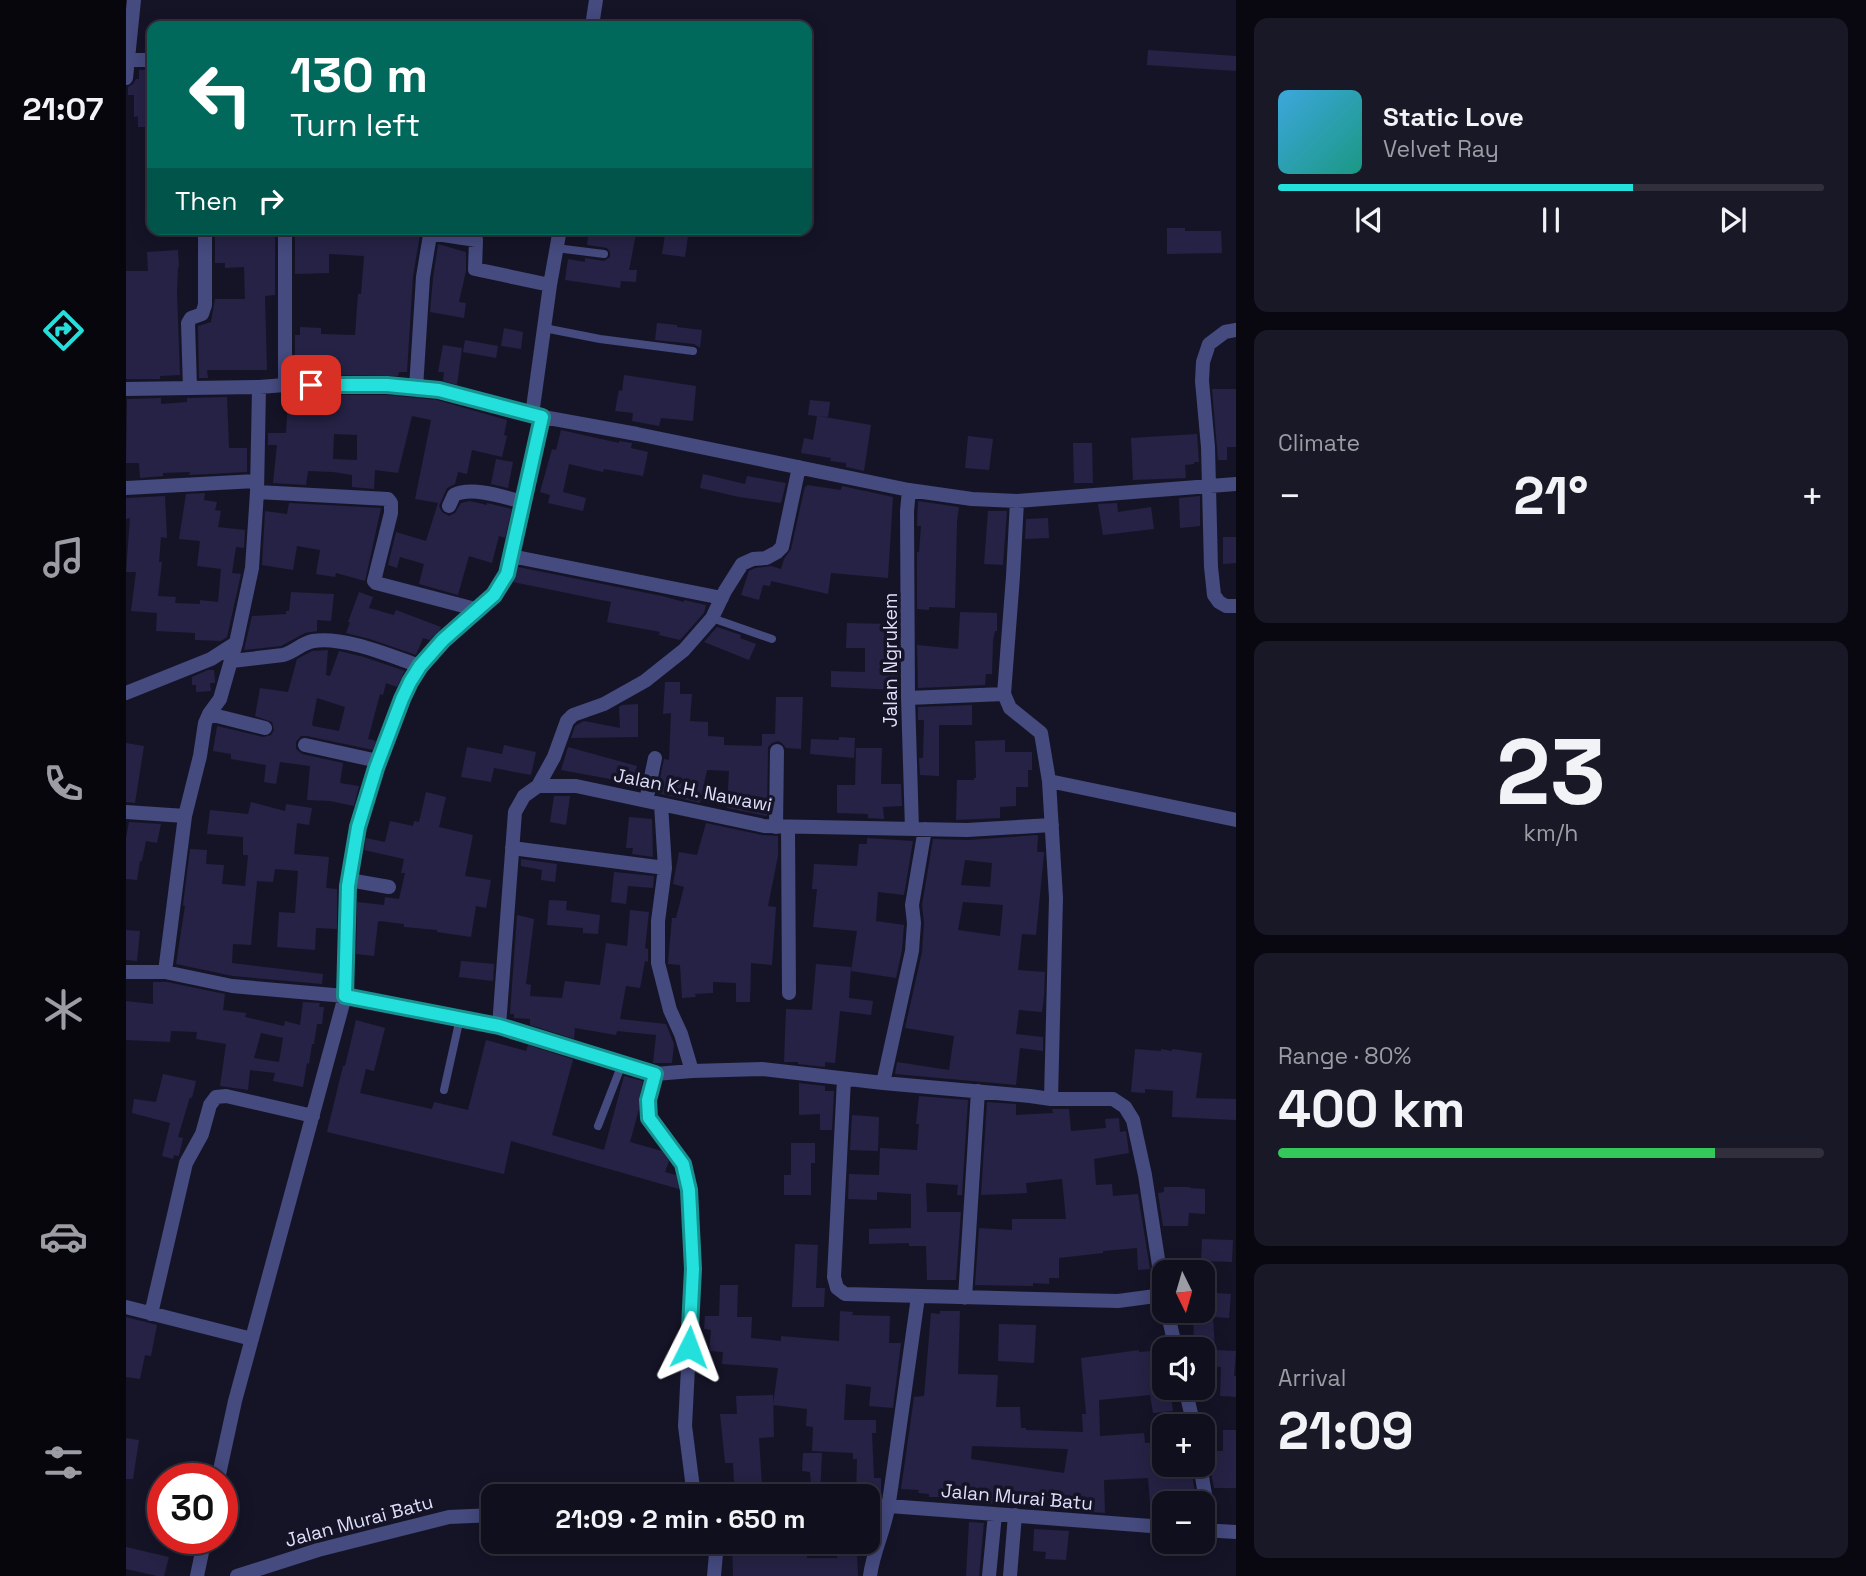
<!DOCTYPE html>
<meta charset="utf-8">
<style>
:root{--surface:#100f1d;--page:#191826;--text:#f1f3f6;--muted:#9c9ca4;--line:#302f3b;--accent:#24e0dd}
body{margin:0;font-family:"Space Grotesk",sans-serif;background:var(--page);color:var(--text);height:100vh;display:flex;flex-direction:column;font-size:26px;white-space:nowrap}
*{box-sizing:border-box;margin:0}
p{font-size:23px;color:var(--muted)}
.icon{flex:none;width:38px;height:38px;fill:none;stroke:currentColor;stroke-width:2;stroke-linecap:round;stroke-linejoin:round}
.map{position:relative;flex:1;overflow:hidden}
.side{display:flex;flex-direction:column;gap:18px;padding:18px;background:#090810;width:630px}
.side>*{flex:none}
.hud{position:absolute;left:21px;top:21px;width:665px;height:214px;border-radius:14px;box-shadow:0 4px 18px #0003,0 0 0 2px var(--line);background:#00695c;color:#fff;overflow:hidden}
.needle{width:46px;rotate:175deg}
.fabs{position:absolute;left:1026px;top:1260px;display:grid;gap:14px}
.fabs a{display:grid;place-items:center;width:63px;height:63px;border-radius:14px;background:var(--surface);box-shadow:0 4px 18px #0003,0 0 0 2px var(--line);font-size:35px}
.speed{position:absolute;left:21px;top:1463px;display:flex;gap:14px;font-size:35px;font-weight:700;text-align:center}
.speed>*{display:grid;place-content:center;width:91px;height:91px;border-radius:50%;background:var(--surface);box-shadow:0 4px 18px #0003,0 0 0 2px var(--line);line-height:1}
.speed .limit{border:10px solid #d22;background:#fff;color:#111}
.pin{position:absolute;display:grid;place-items:center;width:60px;height:60px;color:#fff;margin:-30px;border-radius:14px;box-shadow:0 4px 10px #0006}
.me{position:absolute;width:77px;margin:-38px;rotate:3deg;stroke-linejoin:round;filter:drop-shadow(0 0 5px #0008)}
.turn{display:flex;align-items:center;gap:24px;height:147px;padding:0 28px;font-size:32px}
.turn .icon{width:91px;height:91px;stroke-width:2.5}
.turn b{display:block;font-size:49px;line-height:60px}
.then{display:flex;align-items:center;height:66px;padding:0 28px;background:#0003;gap:14px;font-size:26px}
.big{font-size:52px;font-weight:800;line-height:1.1}
.side .tile{flex:1;display:flex;flex-direction:column;justify-content:center;gap:10px;min-width:0;padding:0 24px;border-radius:14px;background:var(--page)}
.side .dial{align-items:center;gap:0}
.dial b{font-size:91px;line-height:1}
.song{display:flex;align-items:center;gap:21px}
.cover{width:84px;height:84px;border-radius:10px;background:linear-gradient(135deg,hsl(200 70% 55%),hsl(170 70% 35%))}
.played{height:7px;border-radius:4px;background:linear-gradient(90deg,var(--accent) 65%,var(--line) 65%)}
.keys{display:flex;justify-content:space-around;direction:ltr}
.heat{display:flex;justify-content:space-between;align-items:center;font-size:38px;direction:ltr}
.charge{height:10px;border-radius:5px;background:linear-gradient(90deg,#34c759 80%,var(--line) 0)}
.trip{position:absolute;left:355px;top:1484px;width:399px;height:70px;border-radius:14px;background:var(--surface);box-shadow:0 4px 18px #0003,0 0 0 2px var(--line);font-weight:800;line-height:70px;text-align:center}
main{display:flex;flex:1;min-height:0}
.menu{display:flex;flex-direction:column;width:126px;justify-content:space-around;align-items:center;background:#06060c;color:var(--muted)}
.menu .icon{width:49px;height:49px}
.menu .current{color:var(--accent)}
.menu b{font-size:32px;color:var(--text)}
.map>svg:first-child{display:block}
.building{fill:#252245;fill-rule:evenodd}
.lines{fill:none;stroke-linecap:round;stroke-linejoin:round}
.service{stroke:#454a7f;stroke-width:8}
.minor{stroke:#454a7f;stroke-width:14}
.route-casing{stroke:#179290;stroke-width:18}
.route{stroke:#24e0dd;stroke-width:12}
.labels{text-anchor:middle;dominant-baseline:central;stroke-width:7;stroke-linejoin:round;paint-order:stroke}
.street-label{font-size:19px;fill:#dedefa;stroke:#151427}
</style>
<main>
<nav class="menu">
<b>21:07</b>
<svg class="icon current" aria-label="directions" viewBox="0 0 24 24"><path d="M12 3l9 9-9 9-9-9zM9 14v-3h6M13 9l2 2-2 2"/></svg>
<svg class="icon" aria-label="music" viewBox="0 0 24 24"><path d="M9 18V5l10-2v13"/><circle cx="6" cy="18" r="3"/><circle cx="16" cy="16" r="3"/></svg>
<svg class="icon" aria-label="phone" viewBox="0 0 24 24"><path d="M5 4h4l2 5-3 2q2 4 5 5l2-3 5 2v4C11 20 4 13 5 4z"/></svg>
<svg class="icon" aria-label="climate" viewBox="0 0 24 24"><path d="M12 3v18M4 7l16 10M4 17L20 7"/></svg>
<svg class="icon" aria-label="car" viewBox="0 0 24 24"><path d="M5 17H2v-5l4-1 3-4h7l3 4 3 1v5h-3M9 17h6M6 11h13"/><circle cx="7" cy="17" r="2"/><circle cx="17" cy="17" r="2"/></svg>
<svg class="icon" aria-label="filters" viewBox="0 0 24 24"><path d="M4 7h16M4 17h16"/><circle cx="9" cy="7" r="2"/><circle cx="15" cy="17" r="2"/></svg>
</nav>
<div class="map">
<svg width="1110" height="1576" viewBox="0 0 1110 1576">
<rect width="100%" height="100%" fill="#151427"/>
<path class="building" d="M1022 50 1110 56V71L1021 65Z
M13 70H26V127H12V116L8 117V95H2V87L7 84 10 79H13Z
M1041 228H1059V231H1095L1096 253 1041 254Z
M121 229H135V237H149V295L139 296 141 370H81L82 378H73L72 326 85 322 89 299H119L118 267 99 268V263H89V236L121 234Z
M169 229H295L287 276 281 372H273L272 376 195 375 196 363 169 362V335H174V327L195 328V334L229 335 232 294H235L238 256 203 254V273L169 274Z
M463 229H511L503 270H511L510 282 495 281 494 288 439 280 442 259 459 262V258L478 261 484 257V252L481 248 461 245Z
M540 229H563L559 257 536 254Z
M312 244 340 252V271L333 302 340 303 338 318 304 312 307 278Z
M52 250 53 267H52L51 293 54 375 34 376V379H0V271H22L21 252Z
M531 323 551 325V327L576 330 574 348 568 344 529 340Z
M378 328 397 332 395 349 375 346Z
M339 340 372 346 370 358 337 352Z
M317 345 336 348 331 385 317 381 318 372H312Z
M498 375 570 386 567 421 535 418 533 426 506 421 507 413 489 411 493 390 496 391Z
M1086 389H1110V447H1101V460H1092Z
M162 395H261L311 400 381 420 378 435 381 436 376 457 346 450 341 474 332 472 329 484 321 488 313 506 316 512 323 516 329 513 335 503 344 501 361 505V503L386 509 379 538 373 536 366 563 343 556 332 595 293 584 298 564 274 557 271 568 262 565 270 532 300 541 312 503 289 499 305 420 286 416 272 473 249 470 248 489 226 487V475L207 472 182 471 180 485 147 483 151 445H142V433H160ZM208 434 231 435V460L207 459Z
M101 397 103 448H121V472L63 475 64 472 37 473V476L14 478 13 463H0L1 399 35 398V404L61 402V398Z
M684 400 704 402 702 417 693 416 745 425 738 471 720 467V463L704 461 705 458 675 453 678 438 687 440 691 416 682 415Z
M435 430 493 443V441L506 443 505 448 522 452 517 476 478 469 477 472 443 464 437 492 460 498 457 511 422 503 424 495 414 492 426 449 430 450Z
M1071 434 1073 462H1068V464L1059 465 1060 478 1007 480 1005 438Z
M842 436 867 439 863 470 839 468Z
M947 443H966L967 483H948Z
M370 459 387 462 382 488 365 484Z
M577 474 619 484 621 476 660 483 655 503 613 497 574 488Z
M681 485 715 490 716 486 767 497 762 578 705 573 702 594 645 581 644 586 637 585 633 600 615 595 623 571 629 568 645 566 655 569 658 559 665 549 679 486 681 487Z
M79 493 78 500 91 502 89 510 95 511 92 527 119 530 118 548 110 547 106 573 115 574 101 637 95 641 69 640V633L30 631 31 613 5 611 10 572H0L4 518 0 519V498L39 496 41 538 35 537 33 562H36L32 596 50 597 49 603 74 604V600L92 602 95 569 71 566 74 541 53 539 60 494Z
M1074 496V526L1054 528 1053 498Z
M792 501 833 507 831 522 829 608 803 607V610L791 609V552H793L795 526H791Z
M163 503 255 508 239 581 210 573 209 577 190 574 194 550 171 546 167 570 136 565 139 511 161 514Z
M991 503 992 512 1025 507 1028 529 977 535 972 504Z
M862 511H881L877 565 858 564Z
M922 518 923 538 899 539 900 519Z
M1097 537H1110V563L1097 564Z
M392 567 536 596 558 602V600L580 605 578 613 554 640 533 635 534 632 481 622 485 602 387 582Z
M165 592 208 594 205 621 191 620V631L179 633 155 646 118 650 126 616 160 614V611H163Z
M233 592 247 597 243 608 268 615 270 610 315 627 314 630 304 640 297 638 290 655 244 639 220 633 224 622H222Z
M834 612 871 613V631H869L867 640 866 674H860L859 685 792 688 791 645 832 649Z
M721 623 763 624 760 673H772V690L705 687V671L739 672V648H720Z
M591 627 615 635 614 638 630 644 623 660 578 642Z
M202 650 200 675 204 676 213 651 238 657 279 671 271 687 260 683 257 695 254 694 242 739 250 741 247 750 181 736H175L170 742V749L176 754 217 763 214 783 233 786 228 806 204 801 181 800 184 766 154 762 150 784 138 782 140 765 105 759V754L87 751 91 726 137 737 145 735 148 730 146 722 129 716 134 688 162 692 171 659 186 651ZM191 698 219 707 213 731 187 726 186 724Z
M82 670H88L89 681V683H84L85 691 70 692V685H66V677Z
M539 682H554V694H566L564 721 582 722V736L598 737V745L636 746V734H649L650 697H677L675 749 660 748 656 743 652 741 646 743 642 747 641 816 601 808 603 771 581 770 574 803 531 793 538 759 543 760 545 713 537 714Z
M512 704V737L445 738 449 726 458 721 494 728 493 707 496 705Z
M846 705V725H813V776L794 775 793 758H797L798 720H792V707Z
M713 737 729 738 728 758 684 754 685 739 713 740Z
M879 740V752H906V770H902V787H890V806L874 807V818L830 820 831 780H848V778H850L849 741Z
M0 743 18 746 9 803 0 802Z
M378 745 410 752 405 775 368 768 365 782 335 777 341 747 376 754Z
M442 747 511 766 506 783 435 770Z
M730 748H756L755 784H775L776 806 757 807 758 819 742 818V814L711 813V785H729Z
M300 792 320 797 313 827 347 835 339 876 365 880 360 908 350 906 345 937 311 932V930L278 927V924L254 921 252 922 248 956 230 954 231 902 258 905 259 897 273 899 279 873H275L278 859 238 850 240 838 259 842 264 821 287 826 288 821 293 822Z
M428 796H444L440 825 424 822Z
M125 802 159 811 160 804 186 808 183 825 171 823 168 854 203 857 200 888 211 889V929L190 928 189 950 151 947 153 912 169 913 172 871 149 869 147 882 131 881 125 945 107 944 106 963 197 974 196 984 107 976 50 964 59 906 57 905 64 849 81 850 80 864 98 865 96 884 119 886 122 855H117V837L81 834 84 810 122 814Z
M503 817 526 819 527 857 506 854 507 848H500Z
M3 822 35 824 31 843 20 841 16 861H14L11 880 0 879V838Z
M580 823 636 835 652 836V856L642 906 650 907 646 965 625 963 624 1002H610V983L587 982V993L569 994 570 997 556 998 554 965 542 964V962L546 918H550L558 887 547 884 553 852 571 855Z
M912 835 911 852H918V854L910 935 896 934 892 970 919 972 918 996 916 1012 893 1010 890 1034 917 1037V1051L894 1048 890 1085 769 1074 771 1062 823 1070 828 1036 779 1028 796 952 798 923 796 905 807 839 842 840ZM839 860 866 863 864 887 835 885ZM837 902 877 905 874 936 832 930Z
M741 838 787 841 778 895 752 892 750 921 778 925 776 950 770 978 725 971 731 931 687 927 691 889H686L688 864 731 866 733 844H741Z
M395 859 431 864 429 882 415 880 416 870 395 866Z
M488 872 528 876 527 888 502 886 500 904 485 902Z
M423 900 441 901 440 910 474 915 472 934 457 933V928L421 925Z
M504 910 523 912 519 948 522 949V962L519 961 514 988 500 986 494 1019 540 1024 548 1044 546 1063H527L530 1035 491 1031 490 1035 449 1028 448 1039 404 1025V1019L388 1018V1014H384L391 915 408 919 400 984 405 985 404 996 436 998 439 981 474 985 480 943 501 946Z
M0 930 14 931 11 961 0 960Z
M335 961 368 964 367 981 333 977Z
M690 964 725 967 723 998 747 1001 745 1015 714 1011 709 1063 699 1062V1067L672 1064V1062H658L660 1009 686 1010Z
M27 982H41L99 994 97 1010 120 1013 119 1017 158 1026 159 1021 174 1025 177 1002 194 1003 193 1007H198L196 1024H191L188 1044H186L183 1064 181 1063 177 1087 147 1081 149 1073 124 1070 122 1090 94 1086 100 1044 70 1039 71 1032 45 1031 44 1042 0 1040V1001L27 1004ZM135 1033 157 1038 153 1062 128 1058Z
M230 1020 259 1028 248 1071 240 1069 234 1093 306 1109 308 1102 342 1110 360 1040 400 1051 402 1045 446 1059 447 1060 426 1135 478 1150 498 1076 517 1081 513 1098V1109L504 1142 536 1151 543 1161 539 1172 550 1175 553 1189 385 1141 378 1174 201 1132 217 1066H219Z
M1009 1049 1035 1051V1049L1046 1051V1049L1076 1053 1070 1098 1110 1099V1120L1046 1117 1047 1091 1019 1089V1093L1005 1092Z
M37 1074 70 1081 66 1098 64 1097 52 1137 57 1138 53 1156 48 1155 47 1159 36 1156 44 1123 6 1113 8 1099 30 1102Z
M673 1083 699 1086V1091H708L706 1130H694V1114L673 1115Z
M793 1096 842 1100 836 1195H831L832 1185 801 1183 800 1184 801 1212H835L830 1280H801L800 1246H783V1243L743 1244V1229L785 1228V1194L751 1192V1200L722 1199 723 1174 753 1175 754 1148 791 1150 793 1124H790Z
M861 1102 890 1104V1115L927 1113 926 1109H943L945 1131 980 1128 979 1119 993 1118 994 1132 1000 1131 1003 1153 968 1159 970 1185 986 1184 987 1196 1012 1194 1024 1269 1012 1270 1011 1248 977 1251V1253L933 1258V1278H923V1284L907 1283V1286L849 1285 853 1228 886 1230V1219H940L936 1179 900 1183 901 1193 855 1195Z
M726 1115 753 1117 752 1151 724 1150Z
M665 1143H689V1163H685V1195H658V1175H665Z
M1038 1187H1064V1188L1079 1189V1214L1063 1213 1062 1226H1037L1032 1193 1038 1192Z
M1076 1239 1107 1240 1106 1262 1075 1261Z
M669 1244 692 1245 690 1288H699L698 1307H666Z
M594 1285H612L611 1317H626L625 1338 655 1341V1336L713 1341 714 1311 727 1312 726 1315 764 1316 763 1343H775L767 1408 743 1406 745 1387 720 1384 718 1420H750V1433H746L748 1478H755V1493H730L731 1459H727V1453L686 1451 687 1427 680 1426 681 1409 647 1405 652 1368 596 1364 597 1352 583 1351 585 1330 578 1329 579 1316H593Z
M1076 1292 1105 1294 1103 1318 1087 1317 1089 1350 1110 1351 1108 1376H1110V1397L1094 1396 1095 1367 1076 1366V1349H1072L1073 1343 1068 1344 1067 1311H1076Z
M814 1311H834L832 1374 872 1375 870 1407H894L895 1428H900V1430L957 1432 956 1414H960L955 1358 1013 1350V1352L1038 1350V1388H1044L1047 1411 1027 1413 1024 1395 973 1400 974 1436 1018 1433 1019 1443 1038 1442V1465H1054L1055 1475H1066L1071 1503 1024 1504 1022 1478 978 1480 979 1513 966 1512V1505L903 1495V1506L816 1500V1497H803V1494L792 1493 793 1490 775 1489 788 1397 798 1396 805 1313 814 1314ZM846 1446 942 1449 938 1473 845 1459Z
M0 1317 31 1325 25 1356 19 1355 14 1379 0 1377Z
M873 1324 910 1325 908 1363 872 1361Z
M647 1395 648 1437 633 1438 636 1486 621 1487V1482H608L607 1463H599L594 1414H611L610 1396Z
M1097 1430H1110V1488H1088L1083 1463 1081 1458V1451H1097Z
M0 1438 13 1440 7 1479H0Z
M677 1453H696L694 1496H686L684 1472 676 1471Z
M843 1522 858 1523 853 1576H840Z
M908 1529 943 1531 940 1560 919 1559 920 1552 907 1551Z
M606 1542H665L666 1553 681 1554V1558H711V1555L731 1554 732 1576H607Z
M0 1547 43 1557 38 1576H31L0 1569Z"/>
<g class="lines">
<path class="service" d="M430 248 478 254
M418 328 474 339 567 351
M586 618 646 639
M318 1090 334 1018
M472 1126 496 1064"/>
<path class="minor" d="M466 26 470 0
M2 60H26
M0 78 8 0
M159 229V385
M304 233 350 240 349 269 424 285
M1110 330 1099 332 1083 344 1077 362 1076 381 1082 447 1085 567 1088 595 1093 602 1100 606H1110
M64 388 62 323 65 318 76 314 79 305V229
M290 388 297 277 305 229
M0 389 133 387 159 385H261L313 390 406 415 511 434 783 490 846 499 891 501 1110 484
M406 415 424 285 434 229
M0 488 130 481
M783 490 781 511 782 698 786 829
M131 492 262 499 265 503V513L248 581 250 583 353 610
M891 501 887 576 878 694 884 708 915 733 923 781 930 898 925 1099
M323 506 328 495C346 486 378 497 397 502
M385 556 596 598
M106 661 157 655C168 652 176 643 187 641 218 636 264 656 294 666
M0 693 85 659 110 643
M782 698 878 694
M83 714 139 728
M179 745 252 761
M923 781 1110 820
M412 786H450L638 826 841 830 926 825
M520 801 529 758
M535 804 539 868 532 921V963L544 1010 555 1034 566 1071 636 1069 757 1083 904 1096 925 1099H987L999 1107 1007 1120 1019 1175 1038 1298
M0 812 59 816
M650 827 651 751
M662 827 663 993
M386 848 539 868
M223 880 263 887
M0 972H39L106 986 219 996 373 1026 529 1074 566 1071
M39 972 59 816 74 756 79 723 83 714 94 699 110 643 126 568 131 492 133 387
M373 1026 389 812 398 796 412 786 428 757 441 721 447 715 478 704 519 681 558 650 586 618 599 591 616 564 627 559 640 558 651 552 656 547 673 467
M529 1074 522 1100 523 1118 557 1164 563 1190 567 1269 559 1426 568 1496
M718 1079 708 1277 711 1288 719 1294 992 1301 1037 1295
M757 1083 786 951 788 923 786 905 799 829
M839 1298 852 1091
M0 1307 126 1339
M1041 1311 1050 1349
M25 1314 60 1163 76 1134 84 1105 90 1097 100 1096 187 1116
M1059 1388 1068 1426
M1074 1465 1085 1530
M92 1479 109 1401 219 996 222 886 232 827 250 768 283 682 294 666 317 640 368 595 381 574 416 417
M742 1506H763L1038 1527
M1076 1530 1110 1532
M71 1576 79 1538
M111 1576 192 1550 323 1517 368 1515
M588 1576 591 1542
M744 1576C747 1551 760 1527 763 1502 773 1434 782 1366 792 1297
M863 1576 869 1514
M884 1576 889 1515"/>
</g>
<g class="lines">
<g class="route-casing">
<path id="route" d="M185 385H261L313 390 416 417 381 574 368 595 317 640 294 666 284 682 276 699 250 768 232 827 222 886 219 996 373 1026 529 1074 522 1100 523 1118 557 1164 563 1190 567 1269 563 1347"/>
</g>
<use href="#route" class="route"/>
</g>
<g class="labels">
<g class="street-label">
<text transform="translate(764 660) rotate(-90)">Jalan Ngrukem</text>
<text transform="translate(567 790) rotate(11)">Jalan K.H. Nawawi</text>
<text transform="translate(891 1497) rotate(5)">Jalan Murai Batu</text>
<text transform="translate(233 1521) rotate(-15)">Jalan Murai Batu</text>
</g>
</g>
</svg>
<div class="fabs">
<a><svg class="needle" viewBox="-14 -14 28 28"><path d="M0-13l5 13h-10z" fill="#e53935"/><path d="M0 13l5-13h-10z" fill="#9c9ca4"/></svg></a>
<a><svg class="icon" aria-label="sound" viewBox="0 0 24 24"><path d="M4 9h4l5-4v14l-5-4H4zM17 9q2 3 0 6"/></svg></a>
<a>+</a>
<a>−</a>
</div>
<div class="speed"><div class="limit">30</div></div>
<div class="pin" style="left:185px;top:385px;background:#d93025"><svg class="icon" aria-label="arrive" viewBox="0 0 24 24"><path d="M6 21V4h12l-3 4 3 4H6"/></svg></div>
<svg class="me" style="left:563px;top:1347px" viewBox="-20 -20 40 40"><path d="M0-17L14 15 0 8-14 15z" fill="#24e0dd" stroke="#fff" stroke-width="4"/></svg>
<div class="trip">21:09 · 2 min · 650 m</div>
<div class="hud">
<div class="turn"><svg class="icon" aria-label="left" viewBox="0 0 24 24"><path d="M17 20v-9H6M10 6l-5 5 5 5"/></svg><div><b>130 m</b>Turn left</div></div>
<div class="then">Then<svg class="icon" aria-label="right" viewBox="0 0 24 24"><path d="M7 20v-9h11M14 6l5 5-5 5"/></svg></div>
</div>
</div>
<section class="side">
<div class="tile">
<div class="song"><i class="cover"></i><div><b>Static Love</b><p>Velvet Ray</p></div></div>
<div class="played"></div>
<div class="keys"><svg class="icon" aria-label="previous" viewBox="0 0 24 24"><path d="M18 5L8 12l10 7zM5 5v14"/></svg><svg class="icon" aria-label="pause" viewBox="0 0 24 24"><path d="M8 5v14M16 5v14"/></svg><svg class="icon" aria-label="next" viewBox="0 0 24 24"><path d="M6 5l10 7-10 7zM19 5v14"/></svg></div>
</div>
<div class="tile"><p>Climate</p>
<div class="heat"><a>−</a><b class="big">21°</b><a>+</a></div>
</div>
<div class="tile dial"><b>23</b><p>km/h</p></div>
<div class="tile"><p>Range · 80%</p><b class="big">400 km</b><div class="charge"></div></div>
<div class="tile"><p>Arrival</p><b class="big">21:09</b></div>
</section>
</main>
